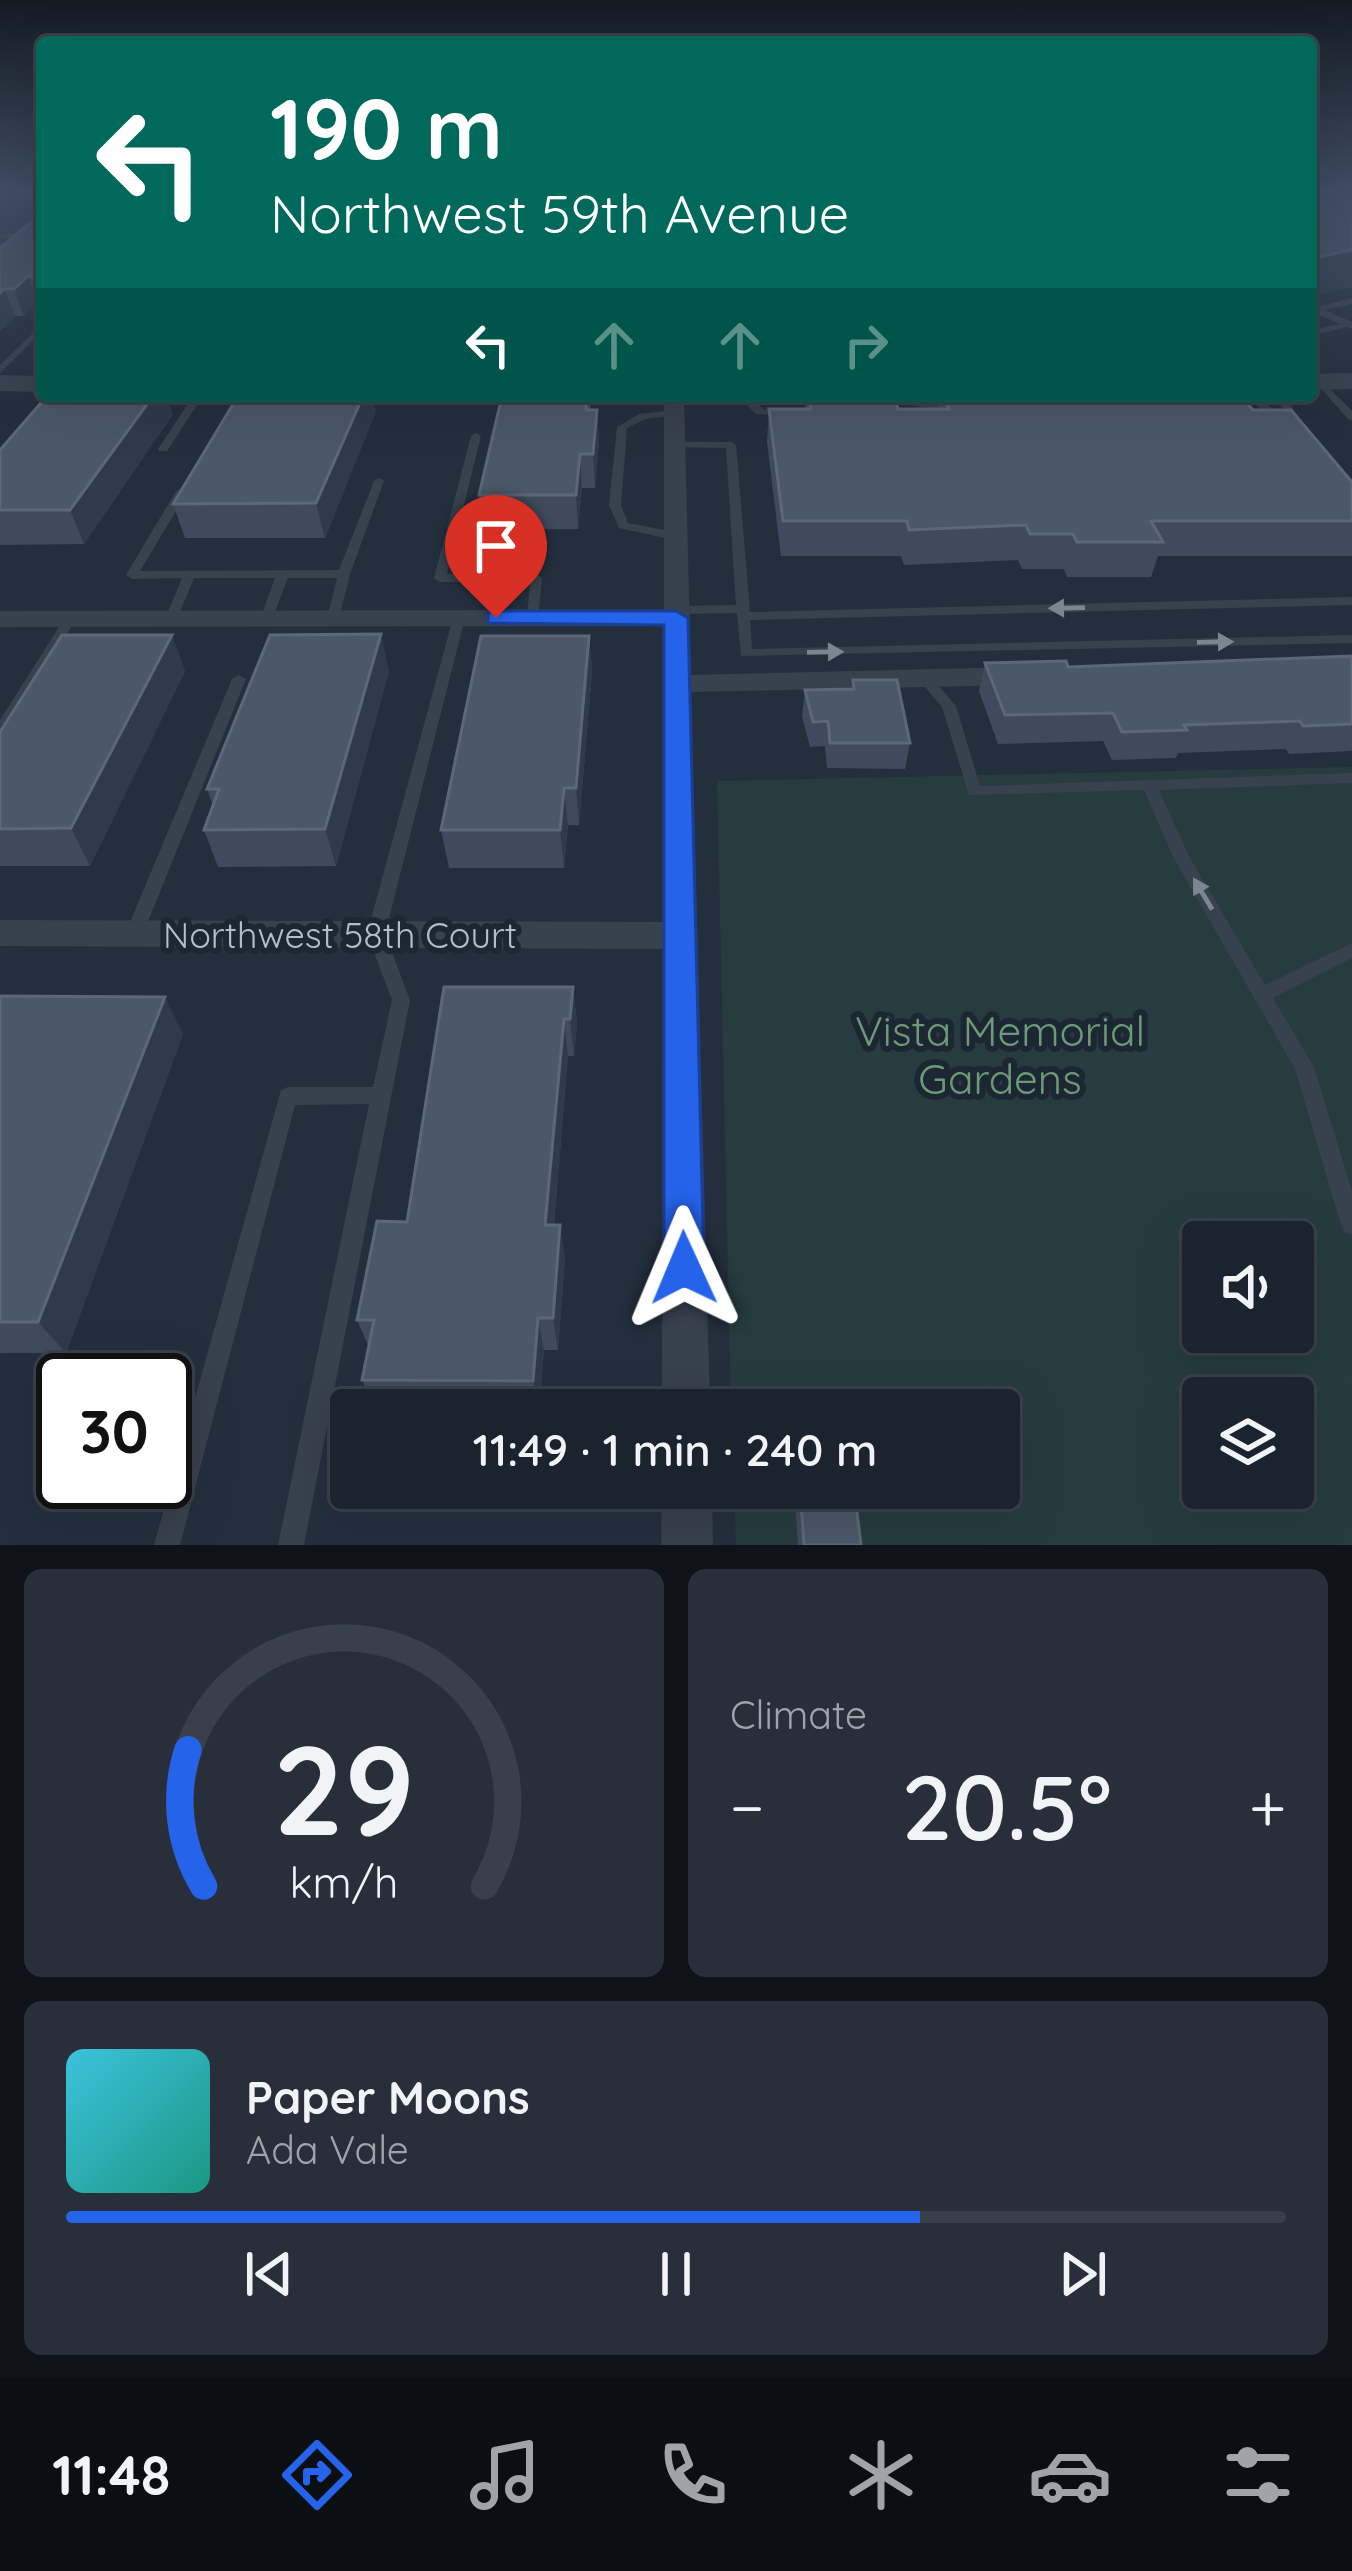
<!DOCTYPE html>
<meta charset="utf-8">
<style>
:root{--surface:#1b232e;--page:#282f3a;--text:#f1f3f6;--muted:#a0a4aa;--line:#39404a;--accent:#2563eb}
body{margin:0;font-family:Quicksand,sans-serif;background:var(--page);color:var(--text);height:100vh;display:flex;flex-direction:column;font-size:45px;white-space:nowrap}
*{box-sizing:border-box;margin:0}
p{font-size:39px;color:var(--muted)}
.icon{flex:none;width:66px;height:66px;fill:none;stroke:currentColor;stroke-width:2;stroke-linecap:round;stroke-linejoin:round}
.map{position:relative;height:1545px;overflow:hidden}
.drawer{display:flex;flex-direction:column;gap:24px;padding:24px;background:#0f1319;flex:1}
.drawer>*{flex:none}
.top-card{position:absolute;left:36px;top:36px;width:1281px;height:366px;border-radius:12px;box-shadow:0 12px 48px #0002,0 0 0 3px var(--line);background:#00695c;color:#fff;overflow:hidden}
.controls{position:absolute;left:1182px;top:1221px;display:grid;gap:24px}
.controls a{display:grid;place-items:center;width:132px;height:132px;border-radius:12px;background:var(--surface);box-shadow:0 12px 48px #0002,0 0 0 3px var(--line);font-size:60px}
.speed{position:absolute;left:36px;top:1353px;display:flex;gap:24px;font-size:60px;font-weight:700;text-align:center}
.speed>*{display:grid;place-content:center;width:156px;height:156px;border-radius:50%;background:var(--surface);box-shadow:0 12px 48px #0002,0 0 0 3px var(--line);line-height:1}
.speed .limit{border:6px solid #111;border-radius:18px;background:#fff;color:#111}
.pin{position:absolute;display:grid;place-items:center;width:102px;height:102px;color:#fff;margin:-123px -51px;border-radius:50% 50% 50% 0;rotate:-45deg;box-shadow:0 0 12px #0007}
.pin .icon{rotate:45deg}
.me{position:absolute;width:132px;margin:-66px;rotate:359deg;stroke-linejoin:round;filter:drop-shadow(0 0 9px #0008)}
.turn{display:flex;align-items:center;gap:42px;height:252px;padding:0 36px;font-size:54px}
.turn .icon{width:156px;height:156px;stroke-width:2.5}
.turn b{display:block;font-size:84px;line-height:102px}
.lanes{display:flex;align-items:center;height:114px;padding:0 36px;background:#0003;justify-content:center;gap:60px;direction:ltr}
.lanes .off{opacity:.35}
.big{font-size:90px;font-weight:600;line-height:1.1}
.drawer .card{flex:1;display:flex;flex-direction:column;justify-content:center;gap:18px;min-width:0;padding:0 42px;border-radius:18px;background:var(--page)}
.drawer .dial{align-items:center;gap:0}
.dial svg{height:312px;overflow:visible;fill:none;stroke:var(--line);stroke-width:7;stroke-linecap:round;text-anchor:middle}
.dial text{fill:var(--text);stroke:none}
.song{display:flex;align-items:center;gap:36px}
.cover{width:144px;height:144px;border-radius:18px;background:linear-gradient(135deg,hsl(190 70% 55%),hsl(170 70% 35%))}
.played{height:12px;border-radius:6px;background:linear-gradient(90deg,var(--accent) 70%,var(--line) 70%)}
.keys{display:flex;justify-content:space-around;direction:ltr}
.heat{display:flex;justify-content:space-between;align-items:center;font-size:66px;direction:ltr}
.drawer .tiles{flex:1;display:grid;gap:24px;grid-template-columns:1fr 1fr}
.card:last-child{grid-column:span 2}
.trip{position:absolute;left:330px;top:1389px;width:690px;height:120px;border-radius:12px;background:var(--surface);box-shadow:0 12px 48px #0002,0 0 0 3px var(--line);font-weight:600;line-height:120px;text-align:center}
.dock{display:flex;height:192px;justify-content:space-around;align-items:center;background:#0b0e12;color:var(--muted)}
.dock .icon{width:84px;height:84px}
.dock .current{color:var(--accent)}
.dock b{font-size:54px;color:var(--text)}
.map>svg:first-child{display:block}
.green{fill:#263c3f;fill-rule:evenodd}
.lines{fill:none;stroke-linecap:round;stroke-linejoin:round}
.service{fill:#38414e;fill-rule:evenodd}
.minor{fill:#38414e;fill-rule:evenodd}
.tertiary{fill:#38414e;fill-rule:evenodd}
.wall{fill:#3f4b5c}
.shaded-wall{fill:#2f3b4b}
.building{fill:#4b5868;stroke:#5c6777;stroke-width:3}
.oneway{fill:#7c8592}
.route{fill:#2563eb;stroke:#184099;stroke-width:3}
.labels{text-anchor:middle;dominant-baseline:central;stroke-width:12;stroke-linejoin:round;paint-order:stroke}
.street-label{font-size:36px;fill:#b4bcc9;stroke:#1d2633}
.near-park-label{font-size:42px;fill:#6b9a76;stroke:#1d2633}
</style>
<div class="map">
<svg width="1352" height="1545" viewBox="0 0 1352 1545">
<rect width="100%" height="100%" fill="#242f3e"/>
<path class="green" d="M1352 767V1545H736L734 1488H999V1410H731L717 781ZM1203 1242H1293V1332H1203ZM1203 1398H1293V1488H1203Z"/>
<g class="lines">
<path class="service" d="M29 232 32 236 0 262V256L21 237 0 238V234Z
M1352 298V304L1325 310 1352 322V329L1347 327 1311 336V330L1340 324 1311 312V304L1317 307Z
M42 324V332L0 373V365Z
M1320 379 1352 411V420L1348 419 1317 384V380Z
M193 396H203L167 451H159L158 449Z
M738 396H749L763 409 786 410 791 413 786 416 756 414Z
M1249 396H1259L1282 419V423H1274Z
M1275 396H1285L1311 437 1310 439H1302Z
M912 400 958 406 963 409 958 412 908 405 907 403Z
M674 410 679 413 678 415 645 419 627 428 621 505 628 523 675 532 681 536 675 540 619 528 609 505 617 427 639 414Z
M476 433 481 436 447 574H500L507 539 513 535 517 536 519 539 512 574H536L542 578 538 621H528L527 618 530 582H440L434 578 471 436Z
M674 442H731L736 445 750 612 1352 597V605L750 620 752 649 1352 635V643L741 656 737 613 676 614 670 610 676 606 736 605 726 448 670 447V443Z
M379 478 384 481 350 574 338 622 333 623 327 619 337 578H288L272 619 266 623 260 619 275 578H194L177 619 171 623 165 619 182 578 132 579 126 575 176 491 182 488 188 491 140 571 339 570 374 481Z
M459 614 465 618 385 934 410 1000 304 1545H278L369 1104 295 1105 180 1545H154L281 1090 288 1087H373L392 1000 367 934 453 618Z
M70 615 76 619 5 734 0 736V720L64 619Z
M924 674 929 675 956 706 980 786 1352 773V783L1159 790 1189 856 1265 985 1352 943V958L1273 998 1314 1067 1352 1191V1235L1344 1232 1341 1225 1295 1069 1173 857 1144 790 969 795 942 707 917 678Z
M239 675 246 679 143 934 140 939 134 941 128 939 125 934 232 679Z"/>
<path class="minor" d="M664 396H684L691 675 1019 667 1033 676 1019 685 691 692 710 1410H662L663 949 0 946V920L663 922 664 626 0 627V611L664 610Z
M662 1488H712L713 1545H661Z"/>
<path class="tertiary" d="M1352 373V389L1311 390V374Z
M0 375 42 376V392L0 391Z"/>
</g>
<path class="wall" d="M12 190H42V200H35Z
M42 213V303H38L24 316H15L0 331V248Z
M590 396 591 410H597L599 442 595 488H582L578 529 484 530 479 495Z
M806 396H894L898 409H937L939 396H1054L1058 403 1111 402 1113 396H1241L1253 410 1352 482V556H1158L1151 577H1067L1064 569H1022L1018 560 904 565 901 556H781L767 442 769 409H805Z
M376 411 325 538H185L173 504Z
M173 414 84 544 0 545V450Z
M589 636 592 672 579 825H568L564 868H449L441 830Z
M1352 656V751L1289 754 1286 749 1178 753 1176 758 1112 760 1103 741 998 744 979 691 985 663 1068 667Z
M185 671 90 866H0V732Z
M389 671 336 866 218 867 204 830 213 806 207 789Z
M853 680 910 743 905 769 827 768 825 746 810 747 802 716 805 690 852 689Z
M573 987 577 1024 574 1056H568L554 1225 565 1259 558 1350H544L539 1410H376L362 1380 368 1345 357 1320 407 1222Z
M0 996 183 1034 66 1353H0Z
M799 1488H854L861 1545H798L795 1504Z"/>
<path class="shaded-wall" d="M1352 250V287L1311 296V259Z
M28 276 38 303 24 316 14 289Z
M4 289 15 316 0 331V293Z
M153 396H167L173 414 84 544 70 510Z
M363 396H373L376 411 325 538 316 503Z
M597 410 599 442 595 488 593 454Z
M580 454 582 488 578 529 576 495Z
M381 634 389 671 336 866 325 829Z
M172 635 185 671 90 866 71 828Z
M589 636 592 672 579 825 576 788Z
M564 788 568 825 564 868 560 830Z
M573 987 577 1024 574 1056 570 1019Z
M165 997 183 1034 66 1353 38 1322Z
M564 1019 568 1056 551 1259 545 1225Z
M560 1225 565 1259 558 1350 553 1318Z
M538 1318 544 1350 539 1410 533 1381Z"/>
<path class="building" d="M1311 190H1352V250L1311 259Z
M42 213V276H28L14 289H4L0 293V248Z
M47 396H153L70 510H0V450Z
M238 396H363L316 503 173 504Z
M502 396H587L586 410H597L593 454H580L576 495H479Z
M808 396H894L898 409H949L944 396H1054L1058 403 1121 402 1117 396H1241L1253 410H1291L1352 482V521H1151L1163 542H1077L1073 534H1030L1026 525 909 530 907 521H783L769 409H811Z
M381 634 325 829 204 830 219 789H207L270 635Z
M62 635H172L71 828 0 829V732Z
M481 636H589L576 788H564L560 830H441Z
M1352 656V724L1303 726 1300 721 1184 725 1187 730 1122 732 1113 713 1005 715 985 663 1066 661 1068 667Z
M853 680H897L910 743H830L828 721 813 722 805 690 854 689Z
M444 987H573L570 1019H564L545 1225H560L553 1318H538L533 1381 362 1380 374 1320H357L377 1221 407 1222Z
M0 996 165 997 38 1322H0Z
M800 1488H854L861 1545H804Z"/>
<defs><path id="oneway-solid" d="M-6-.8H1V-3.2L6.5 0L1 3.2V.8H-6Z" transform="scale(3)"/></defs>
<g class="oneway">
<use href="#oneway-solid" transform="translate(1067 608) rotate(179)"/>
<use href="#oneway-solid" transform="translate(1215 642) rotate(-1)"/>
<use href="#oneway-solid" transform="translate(825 652) rotate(-1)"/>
<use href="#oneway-solid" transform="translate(1203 894) rotate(-121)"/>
</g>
<linearGradient id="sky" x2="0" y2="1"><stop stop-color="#141a22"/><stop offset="0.47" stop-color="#3f4d63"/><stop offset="1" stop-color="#3f4d63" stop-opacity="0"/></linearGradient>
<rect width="1352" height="406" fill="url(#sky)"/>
<path class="route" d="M496 611H676L688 618 704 1268 698 1282 684 1287 670 1282 664 1268V625L488 623V613Z"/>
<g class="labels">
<g class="street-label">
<text x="340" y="934">Northwest 58th Court</text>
</g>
<g class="near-park-label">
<text x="1000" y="1030">Vista Memorial<tspan x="1000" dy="48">Gardens</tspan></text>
</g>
</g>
</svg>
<div class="controls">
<a><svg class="icon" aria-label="sound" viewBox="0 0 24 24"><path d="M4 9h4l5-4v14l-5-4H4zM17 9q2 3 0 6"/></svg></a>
<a><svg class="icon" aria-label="layers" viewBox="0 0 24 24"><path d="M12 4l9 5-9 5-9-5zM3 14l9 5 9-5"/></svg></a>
</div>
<div class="speed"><div class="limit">30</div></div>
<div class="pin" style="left:496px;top:618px;background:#d93025"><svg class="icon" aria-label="arrive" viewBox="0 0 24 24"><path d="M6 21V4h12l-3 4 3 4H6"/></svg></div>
<svg class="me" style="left:684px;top:1268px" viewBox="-20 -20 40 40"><path d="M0-17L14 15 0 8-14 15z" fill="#2563eb" stroke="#fff" stroke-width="4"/></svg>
<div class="trip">11:49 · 1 min · 240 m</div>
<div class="top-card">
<div class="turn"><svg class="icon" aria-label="left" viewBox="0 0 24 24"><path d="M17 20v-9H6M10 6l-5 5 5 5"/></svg><div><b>190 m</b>Northwest 59th Avenue</div></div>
<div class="lanes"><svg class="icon" aria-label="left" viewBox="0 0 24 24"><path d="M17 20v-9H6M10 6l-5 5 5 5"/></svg><svg class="icon off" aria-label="ahead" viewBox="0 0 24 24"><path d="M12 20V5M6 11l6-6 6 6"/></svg><svg class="icon off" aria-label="ahead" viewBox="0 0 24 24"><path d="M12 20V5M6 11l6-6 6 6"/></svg><svg class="icon off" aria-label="right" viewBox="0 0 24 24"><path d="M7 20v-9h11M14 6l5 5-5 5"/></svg></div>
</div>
</div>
<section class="drawer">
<div class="tiles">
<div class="card dial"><svg viewBox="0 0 100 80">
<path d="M14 69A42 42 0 1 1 86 69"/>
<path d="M14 69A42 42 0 0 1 10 34" stroke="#2563eb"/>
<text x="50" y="56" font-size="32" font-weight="700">29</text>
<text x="50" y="72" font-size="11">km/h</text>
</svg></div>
<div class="card"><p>Climate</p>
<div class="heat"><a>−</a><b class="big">20.5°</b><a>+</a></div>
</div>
<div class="card">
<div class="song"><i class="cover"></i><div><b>Paper Moons</b><p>Ada Vale</p></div></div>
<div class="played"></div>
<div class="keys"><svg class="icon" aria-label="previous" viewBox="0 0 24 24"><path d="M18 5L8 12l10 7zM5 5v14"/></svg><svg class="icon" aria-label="pause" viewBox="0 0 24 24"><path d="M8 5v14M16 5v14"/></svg><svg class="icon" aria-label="next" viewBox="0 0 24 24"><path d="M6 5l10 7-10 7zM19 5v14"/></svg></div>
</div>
</div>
</section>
<nav class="dock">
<b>11:48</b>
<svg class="icon current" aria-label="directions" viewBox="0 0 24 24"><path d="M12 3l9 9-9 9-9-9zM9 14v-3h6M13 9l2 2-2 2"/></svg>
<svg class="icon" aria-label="music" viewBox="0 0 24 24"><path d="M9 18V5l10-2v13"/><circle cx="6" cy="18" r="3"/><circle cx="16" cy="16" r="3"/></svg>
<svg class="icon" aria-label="phone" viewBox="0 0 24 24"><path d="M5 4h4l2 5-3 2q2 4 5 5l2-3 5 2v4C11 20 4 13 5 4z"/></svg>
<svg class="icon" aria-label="climate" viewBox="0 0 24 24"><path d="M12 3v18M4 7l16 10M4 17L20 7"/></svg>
<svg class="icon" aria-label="car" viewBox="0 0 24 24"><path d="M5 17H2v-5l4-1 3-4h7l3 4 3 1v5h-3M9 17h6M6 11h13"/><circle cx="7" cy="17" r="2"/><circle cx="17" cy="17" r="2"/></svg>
<svg class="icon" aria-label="filters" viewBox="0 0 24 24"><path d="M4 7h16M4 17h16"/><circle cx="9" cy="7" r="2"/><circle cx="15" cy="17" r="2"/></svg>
</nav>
